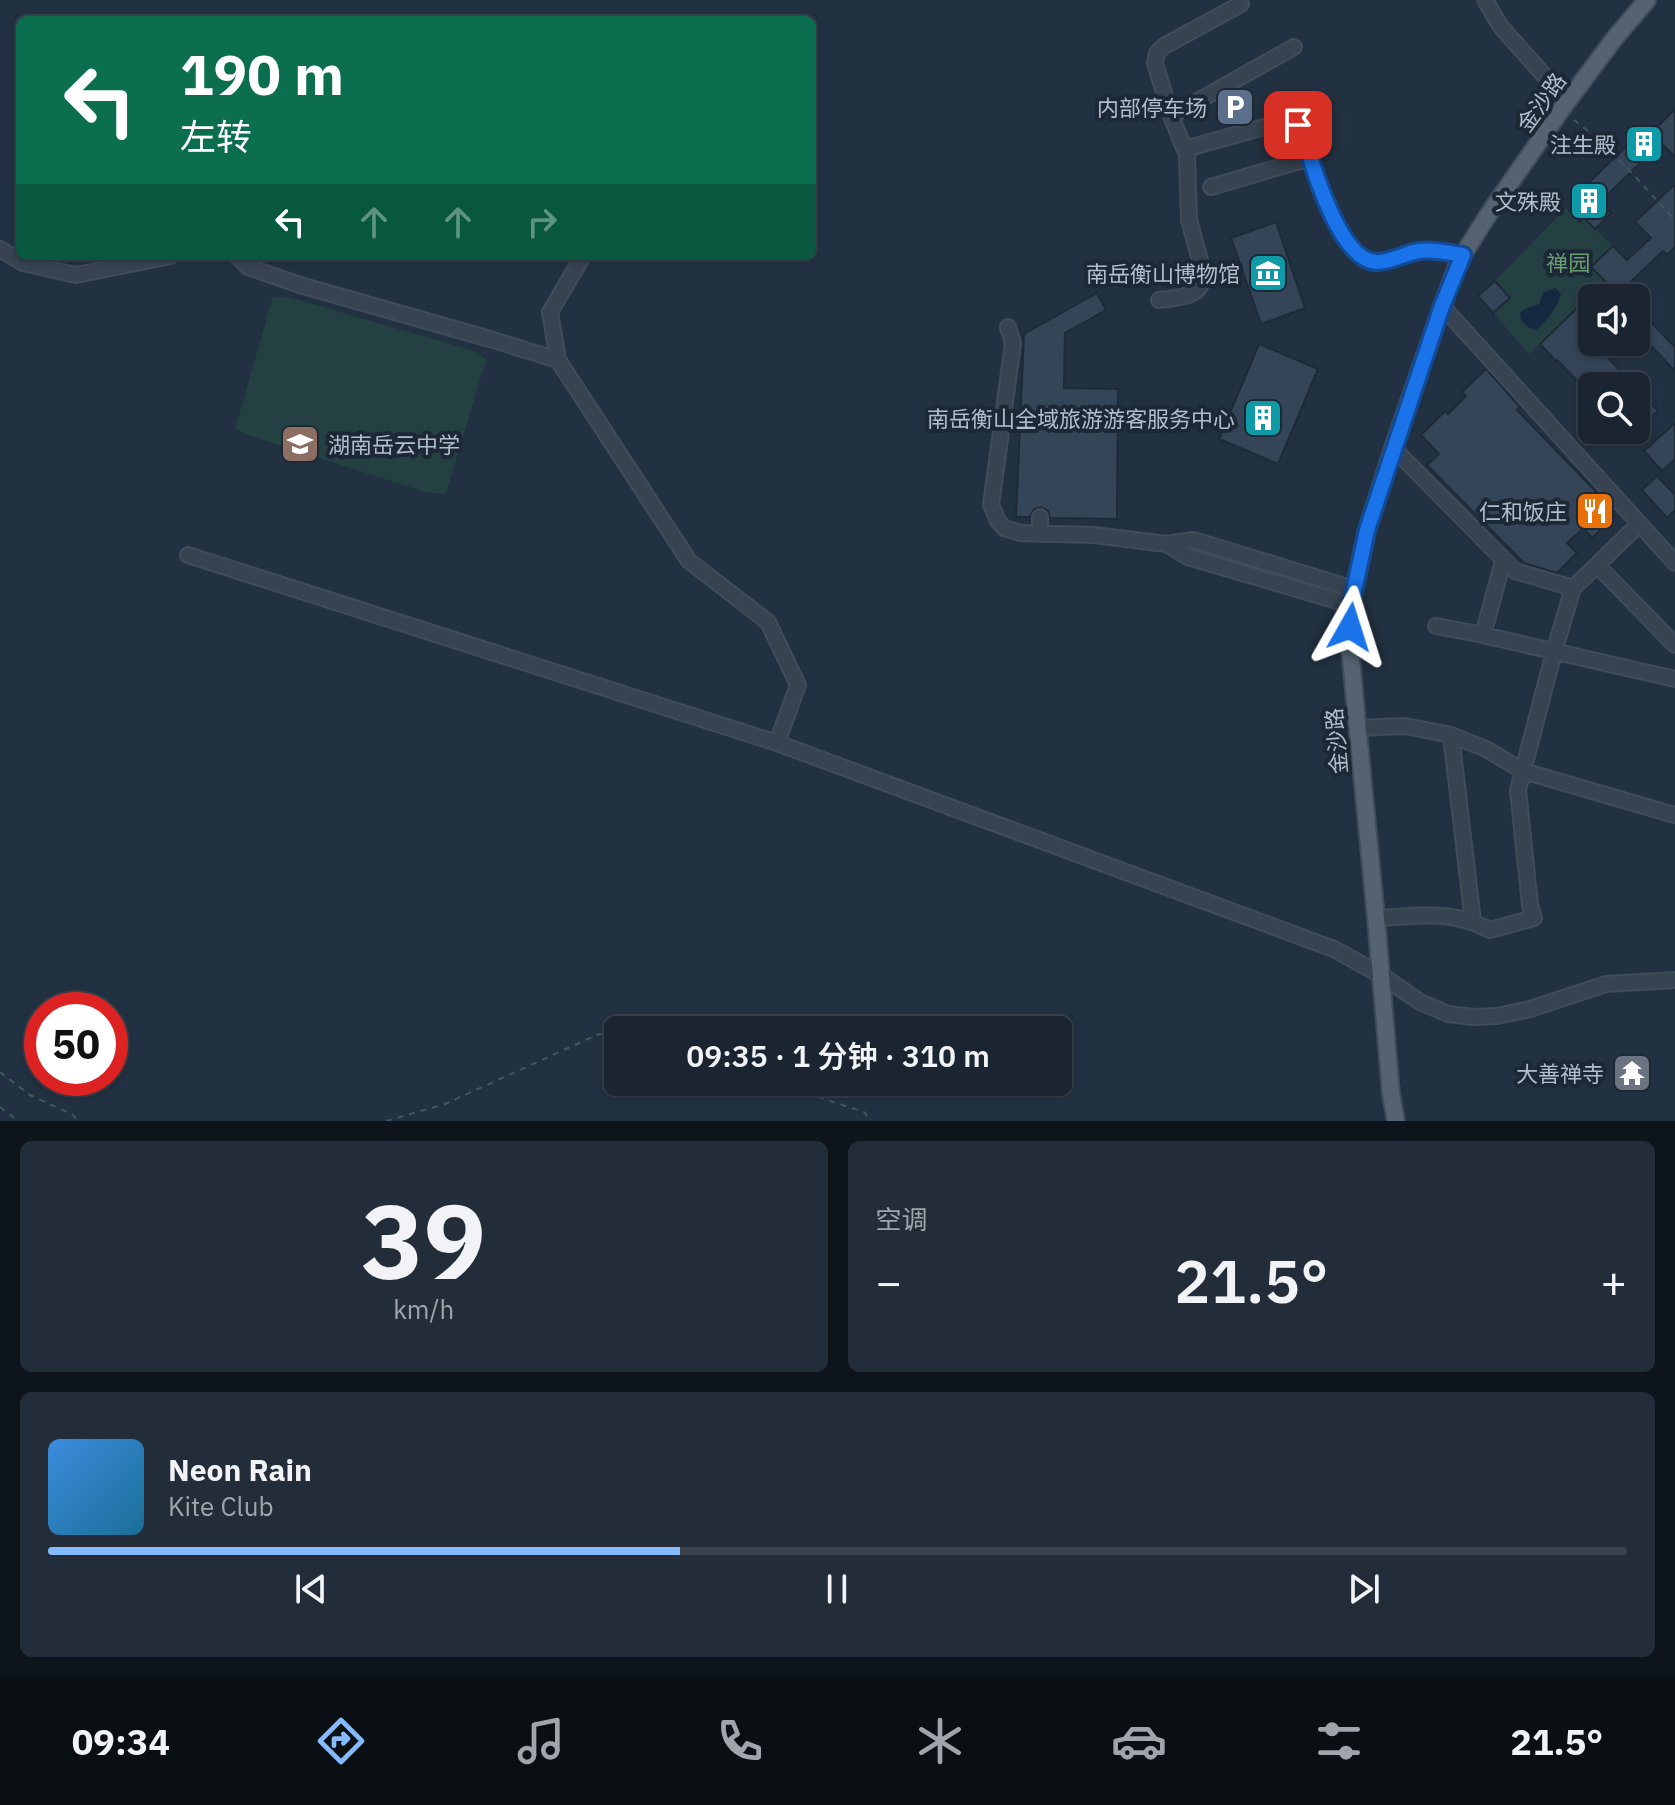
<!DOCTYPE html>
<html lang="zh">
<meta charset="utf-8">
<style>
:root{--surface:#1a2531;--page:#232d39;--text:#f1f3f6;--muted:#9fa5ab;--line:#38424d;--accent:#85baff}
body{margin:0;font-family:"IBM Plex Sans","Noto Sans SC",sans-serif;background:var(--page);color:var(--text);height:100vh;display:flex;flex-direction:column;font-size:30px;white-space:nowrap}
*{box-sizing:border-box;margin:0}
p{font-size:26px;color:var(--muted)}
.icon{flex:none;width:44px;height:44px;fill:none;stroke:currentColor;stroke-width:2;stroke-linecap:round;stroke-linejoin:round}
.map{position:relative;height:1121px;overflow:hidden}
.details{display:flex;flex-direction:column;gap:20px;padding:20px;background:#0e141b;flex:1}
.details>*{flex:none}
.top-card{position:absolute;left:16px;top:16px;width:800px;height:244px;border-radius:12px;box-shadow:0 2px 6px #0004,0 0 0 2px var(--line);background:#0b6e4f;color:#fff;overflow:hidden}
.buttons{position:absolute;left:1578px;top:284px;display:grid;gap:16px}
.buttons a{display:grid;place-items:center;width:72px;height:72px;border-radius:12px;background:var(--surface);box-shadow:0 2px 6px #0004,0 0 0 2px var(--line);font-size:40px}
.speed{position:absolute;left:24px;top:992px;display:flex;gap:16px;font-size:40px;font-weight:700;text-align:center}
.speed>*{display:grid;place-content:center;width:104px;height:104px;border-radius:50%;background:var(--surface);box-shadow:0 2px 6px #0004,0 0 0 2px var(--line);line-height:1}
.speed .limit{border:12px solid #d22;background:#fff;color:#111}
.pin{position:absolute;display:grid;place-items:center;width:68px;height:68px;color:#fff;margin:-34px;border-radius:16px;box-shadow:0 4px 12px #0006}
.me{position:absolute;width:88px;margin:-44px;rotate:6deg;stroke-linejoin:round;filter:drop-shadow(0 0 6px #0008)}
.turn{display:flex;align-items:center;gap:28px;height:168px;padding:0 32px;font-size:36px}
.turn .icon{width:104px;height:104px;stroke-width:2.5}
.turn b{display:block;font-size:56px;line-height:68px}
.lanes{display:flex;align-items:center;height:76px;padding:0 32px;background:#0003;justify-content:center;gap:40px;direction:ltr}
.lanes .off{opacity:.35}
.big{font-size:60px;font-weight:600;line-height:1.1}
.details .widget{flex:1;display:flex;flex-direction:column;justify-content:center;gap:12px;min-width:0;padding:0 28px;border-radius:12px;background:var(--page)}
.details .dial{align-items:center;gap:0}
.dial b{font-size:104px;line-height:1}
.song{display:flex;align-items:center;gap:24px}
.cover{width:96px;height:96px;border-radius:12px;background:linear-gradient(135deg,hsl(210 70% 55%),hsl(200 70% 35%))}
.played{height:8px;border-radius:4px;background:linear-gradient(90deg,var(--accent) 40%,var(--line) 40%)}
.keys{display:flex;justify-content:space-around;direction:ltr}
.heat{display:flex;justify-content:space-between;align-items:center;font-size:44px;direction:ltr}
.details .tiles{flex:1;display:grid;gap:20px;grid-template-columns:1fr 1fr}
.widget:last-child{grid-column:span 2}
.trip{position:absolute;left:604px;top:1016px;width:468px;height:80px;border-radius:12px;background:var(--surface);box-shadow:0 2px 6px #0004,0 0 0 2px var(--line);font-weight:600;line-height:80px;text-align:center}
.dock{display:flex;height:128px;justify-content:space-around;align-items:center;background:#0a0f14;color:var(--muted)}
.dock .icon{width:56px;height:56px}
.dock .selected{color:var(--accent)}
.dock b{font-size:36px;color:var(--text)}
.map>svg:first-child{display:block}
.green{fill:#244042}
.water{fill:#142940}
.building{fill:#344558;stroke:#1e2a38;stroke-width:2}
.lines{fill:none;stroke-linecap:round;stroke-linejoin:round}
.minor-casing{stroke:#404c5a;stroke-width:18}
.major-casing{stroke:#404c5a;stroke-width:20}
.path{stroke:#3e595a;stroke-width:2;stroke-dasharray:6 6;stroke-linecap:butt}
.minor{stroke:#374351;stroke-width:14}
.major{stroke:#556271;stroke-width:16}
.route-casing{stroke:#114b97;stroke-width:20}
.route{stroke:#1a73e8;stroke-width:14}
.labels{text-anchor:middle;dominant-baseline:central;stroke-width:8;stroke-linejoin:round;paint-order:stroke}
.street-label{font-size:22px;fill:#b3becc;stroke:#1c2836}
.poi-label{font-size:22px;fill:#b3becc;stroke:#1c2836;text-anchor:end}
.park-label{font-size:22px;fill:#689f72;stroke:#1c2836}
</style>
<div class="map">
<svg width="1675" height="1121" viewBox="0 0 1675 1121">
<rect width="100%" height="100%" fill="#223141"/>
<path class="green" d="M1566 208 1580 222 1584 218 1627 260 1592 298 1584 302 1529 354 1493 313 1510 298 1495 281Z
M273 297 292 298 471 350 486 359 446 494 425 492 248 435 235 429Z"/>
<path class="water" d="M1555 288 1561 294C1557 308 1547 321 1536 330 1527 328 1520 323 1520 313L1523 310 1539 304 1544 292Z"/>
<path class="building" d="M1675 109V157L1661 143 1600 202 1611 213 1595 229 1584 218 1580 222 1569 211 1588 192 1584 187 1647 127 1652 132Z
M1675 184V247L1667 255 1663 251 1621 291 1628 298H1592V326L1585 333 1634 386H1592V396L1557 360 1556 361 1540 344 1605 281 1591 267 1613 246 1627 260 1651 238 1635 222Z
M1276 222 1305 308 1261 324 1231 238Z
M1495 281 1510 298 1493 313 1478 296Z
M1097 293 1106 310 1065 333 1064 388 1118 389 1117 519 1050 518 1048 511 1041 507 1034 509 1030 517H1016L1024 334Z
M1636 307 1675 347V371L1636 330Z
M1259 344 1318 369 1278 464 1219 439Z
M1486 369 1520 407 1517 410 1605 501 1609 505 1606 507 1615 516 1592 538 1584 528 1567 543 1577 553 1557 573 1524 563 1427 465 1439 454 1421 435 1445 411 1448 414 1466 396 1462 392Z
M1636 387 1658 411 1636 431Z
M1675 423V459L1662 471 1644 451Z
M1657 476 1675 495V510L1667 518 1642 490Z"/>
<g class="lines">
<g class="minor-casing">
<path id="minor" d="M1485 0 1501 27 1568 102
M1171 116 1294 47
M1185 149 1286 121C1294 121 1299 125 1302 131 1311 161 1339 262 1377 262 1392 262 1405 253 1419 251 1433 249 1449 253 1463 255
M1211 187 1310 158
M0 249 23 263 76 275 171 256
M237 256 248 267 300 285 490 339 558 360 689 561 768 622 798 685 777 743
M1159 300C1180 297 1204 299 1203 271L1189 220 1187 155 1171 116 1155 63 1157 53 1164 46 1241 4
M1442 306 1675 563
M1008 327 1013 343 991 505 998 521 1004 528 1021 533 1094 535 1166 544 1194 540 1354 589
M558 360 550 312 583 256
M1393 448 1515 571 1573 588 1597 565 1675 645
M1040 534V517
M1167 544 1188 557 1351 605
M188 555 777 743 1334 949 1381 975 1420 1002 1448 1014 1473 1017 1497 1016 1530 1009 1606 984 1675 980
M1503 561 1483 635 1675 679
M1597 565 1639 524
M1436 626 1483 635
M1356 728 1405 726 1451 735 1486 749 1523 771 1675 815
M1451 735 1473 921
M1376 918C1420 916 1450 909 1490 930L1534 918 1530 905 1518 790 1554 652 1573 588"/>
</g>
<g class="major-casing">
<path id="major" d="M1396 1121 1391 1094 1376 918 1350 649 1351 605 1367 530 1393 448 1442 306 1459 261 1488 215 1561 110 1614 39 1647 0"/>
</g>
<path class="path" d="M1574 120C1612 148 1643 186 1675 220
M0 1072 30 1095 73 1115 78 1121
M772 1082 864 1112 871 1121
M0 1107 18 1121
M386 1121 445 1104 599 1034H618"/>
<use href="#minor" class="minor"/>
<use href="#major" class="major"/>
</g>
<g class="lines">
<g class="route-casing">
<path id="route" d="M1298 125 1302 131C1311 161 1339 262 1377 262 1392 262 1405 253 1419 251 1433 249 1449 253 1463 255L1442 306 1367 530 1351 605 1350 627"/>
</g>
<use href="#route" class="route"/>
</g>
<defs>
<g id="parking-square" transform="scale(2)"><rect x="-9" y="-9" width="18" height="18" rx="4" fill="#5c6f8a" stroke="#1c2836"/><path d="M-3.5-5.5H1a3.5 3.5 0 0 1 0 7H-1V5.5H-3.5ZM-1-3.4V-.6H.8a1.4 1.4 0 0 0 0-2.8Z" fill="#fff"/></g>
<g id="building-square" transform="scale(2)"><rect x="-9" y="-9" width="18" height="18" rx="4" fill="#0f9aa8" stroke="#1c2836"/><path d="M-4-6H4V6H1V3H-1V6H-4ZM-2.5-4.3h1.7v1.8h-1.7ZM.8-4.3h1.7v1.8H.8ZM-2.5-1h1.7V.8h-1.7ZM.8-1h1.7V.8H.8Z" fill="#fff"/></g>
<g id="museum-square" transform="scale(2)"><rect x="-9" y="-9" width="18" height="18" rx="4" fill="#0f9aa8" stroke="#1c2836"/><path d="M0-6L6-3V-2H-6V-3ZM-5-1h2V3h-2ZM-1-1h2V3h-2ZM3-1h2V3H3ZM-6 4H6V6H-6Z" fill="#fff"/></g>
<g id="school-square" transform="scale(2)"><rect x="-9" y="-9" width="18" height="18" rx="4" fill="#8d6e63" stroke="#1c2836"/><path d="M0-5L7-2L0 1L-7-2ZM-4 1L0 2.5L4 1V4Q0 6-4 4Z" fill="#fff"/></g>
<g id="restaurant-square" transform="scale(2)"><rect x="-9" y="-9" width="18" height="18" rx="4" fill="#e8710a" stroke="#1c2836"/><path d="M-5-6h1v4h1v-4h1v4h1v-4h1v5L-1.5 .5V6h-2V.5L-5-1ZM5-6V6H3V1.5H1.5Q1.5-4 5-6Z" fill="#fff"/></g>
<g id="temple-square" transform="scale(2)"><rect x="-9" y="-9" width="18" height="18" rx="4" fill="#6b7280" stroke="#1c2836"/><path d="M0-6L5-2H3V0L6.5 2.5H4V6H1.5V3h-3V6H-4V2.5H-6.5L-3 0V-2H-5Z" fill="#fff"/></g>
</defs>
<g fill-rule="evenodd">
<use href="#parking-square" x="1235" y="107"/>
<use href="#building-square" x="1644" y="144"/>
<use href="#building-square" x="1589" y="201"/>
<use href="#museum-square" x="1268" y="273"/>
<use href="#building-square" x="1263" y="418"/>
<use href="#school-square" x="300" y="444"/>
<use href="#restaurant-square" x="1595" y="511"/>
<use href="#temple-square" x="1632" y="1073"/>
</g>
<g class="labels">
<g class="street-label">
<text transform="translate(1541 102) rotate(-54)">金沙路</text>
<text transform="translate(1336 741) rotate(-95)">金沙路</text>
</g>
<g class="poi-label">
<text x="1207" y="107">内部停车场</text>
<text x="1616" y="144">注生殿</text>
<text x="1561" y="201">文殊殿</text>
<text x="1240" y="273">南岳衡山博物馆</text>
<text x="1235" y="418">南岳衡山全域旅游游客服务中心</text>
<text x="328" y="444" text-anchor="start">湖南岳云中学</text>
<text x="1567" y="511">仁和饭庄</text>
<text x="1604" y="1073">大善禅寺</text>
</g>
<g class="park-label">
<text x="1568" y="262">禅园</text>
</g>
</g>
</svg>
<div class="buttons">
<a><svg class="icon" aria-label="sound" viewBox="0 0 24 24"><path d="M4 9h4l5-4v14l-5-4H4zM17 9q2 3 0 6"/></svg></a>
<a><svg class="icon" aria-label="search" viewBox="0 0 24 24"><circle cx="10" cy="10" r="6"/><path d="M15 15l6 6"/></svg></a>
</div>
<div class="speed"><div class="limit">50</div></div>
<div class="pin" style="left:1298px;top:125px;background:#d93025"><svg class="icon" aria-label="arrive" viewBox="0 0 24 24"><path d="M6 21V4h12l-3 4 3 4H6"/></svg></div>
<svg class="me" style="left:1350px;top:627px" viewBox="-20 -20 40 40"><path d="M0-17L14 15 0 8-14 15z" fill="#1a73e8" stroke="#fff" stroke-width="4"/></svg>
<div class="trip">09:35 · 1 分钟 · 310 m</div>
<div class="top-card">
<div class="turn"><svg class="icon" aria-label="left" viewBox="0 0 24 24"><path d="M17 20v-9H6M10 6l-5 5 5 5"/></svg><div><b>190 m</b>左转</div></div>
<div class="lanes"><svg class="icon" aria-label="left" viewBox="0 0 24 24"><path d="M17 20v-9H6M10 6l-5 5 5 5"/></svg><svg class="icon off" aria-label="ahead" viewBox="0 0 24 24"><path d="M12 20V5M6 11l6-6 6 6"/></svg><svg class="icon off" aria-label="ahead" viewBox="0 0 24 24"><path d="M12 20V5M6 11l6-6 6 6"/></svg><svg class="icon off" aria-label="right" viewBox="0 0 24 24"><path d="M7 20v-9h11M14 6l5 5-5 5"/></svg></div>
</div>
</div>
<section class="details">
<div class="tiles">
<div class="widget dial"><b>39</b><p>km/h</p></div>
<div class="widget"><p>空调</p>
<div class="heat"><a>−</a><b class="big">21.5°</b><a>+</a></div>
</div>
<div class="widget">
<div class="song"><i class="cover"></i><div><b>Neon Rain</b><p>Kite Club</p></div></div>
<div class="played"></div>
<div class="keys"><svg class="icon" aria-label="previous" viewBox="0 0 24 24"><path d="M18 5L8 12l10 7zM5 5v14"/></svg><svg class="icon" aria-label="pause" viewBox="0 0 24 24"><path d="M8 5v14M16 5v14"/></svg><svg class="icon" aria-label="next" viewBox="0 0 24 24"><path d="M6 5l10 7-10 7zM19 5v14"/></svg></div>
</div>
</div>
</section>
<nav class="dock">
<b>09:34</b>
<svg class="icon selected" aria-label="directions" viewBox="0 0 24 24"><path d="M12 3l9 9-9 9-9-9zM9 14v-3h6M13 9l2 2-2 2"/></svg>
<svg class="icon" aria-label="music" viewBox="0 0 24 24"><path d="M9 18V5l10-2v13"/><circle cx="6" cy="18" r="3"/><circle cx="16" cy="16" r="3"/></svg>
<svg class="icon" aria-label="phone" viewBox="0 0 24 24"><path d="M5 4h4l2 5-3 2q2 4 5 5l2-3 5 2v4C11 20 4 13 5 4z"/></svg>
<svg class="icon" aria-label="climate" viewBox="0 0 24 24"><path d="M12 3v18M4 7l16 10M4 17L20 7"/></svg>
<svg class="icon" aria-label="car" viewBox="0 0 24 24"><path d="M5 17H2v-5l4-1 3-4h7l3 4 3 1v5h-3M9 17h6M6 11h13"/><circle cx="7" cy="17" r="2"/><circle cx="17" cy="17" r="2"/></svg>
<svg class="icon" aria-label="filters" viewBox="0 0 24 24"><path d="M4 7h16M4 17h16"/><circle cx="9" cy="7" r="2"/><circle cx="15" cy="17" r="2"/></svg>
<b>21.5°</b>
</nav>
